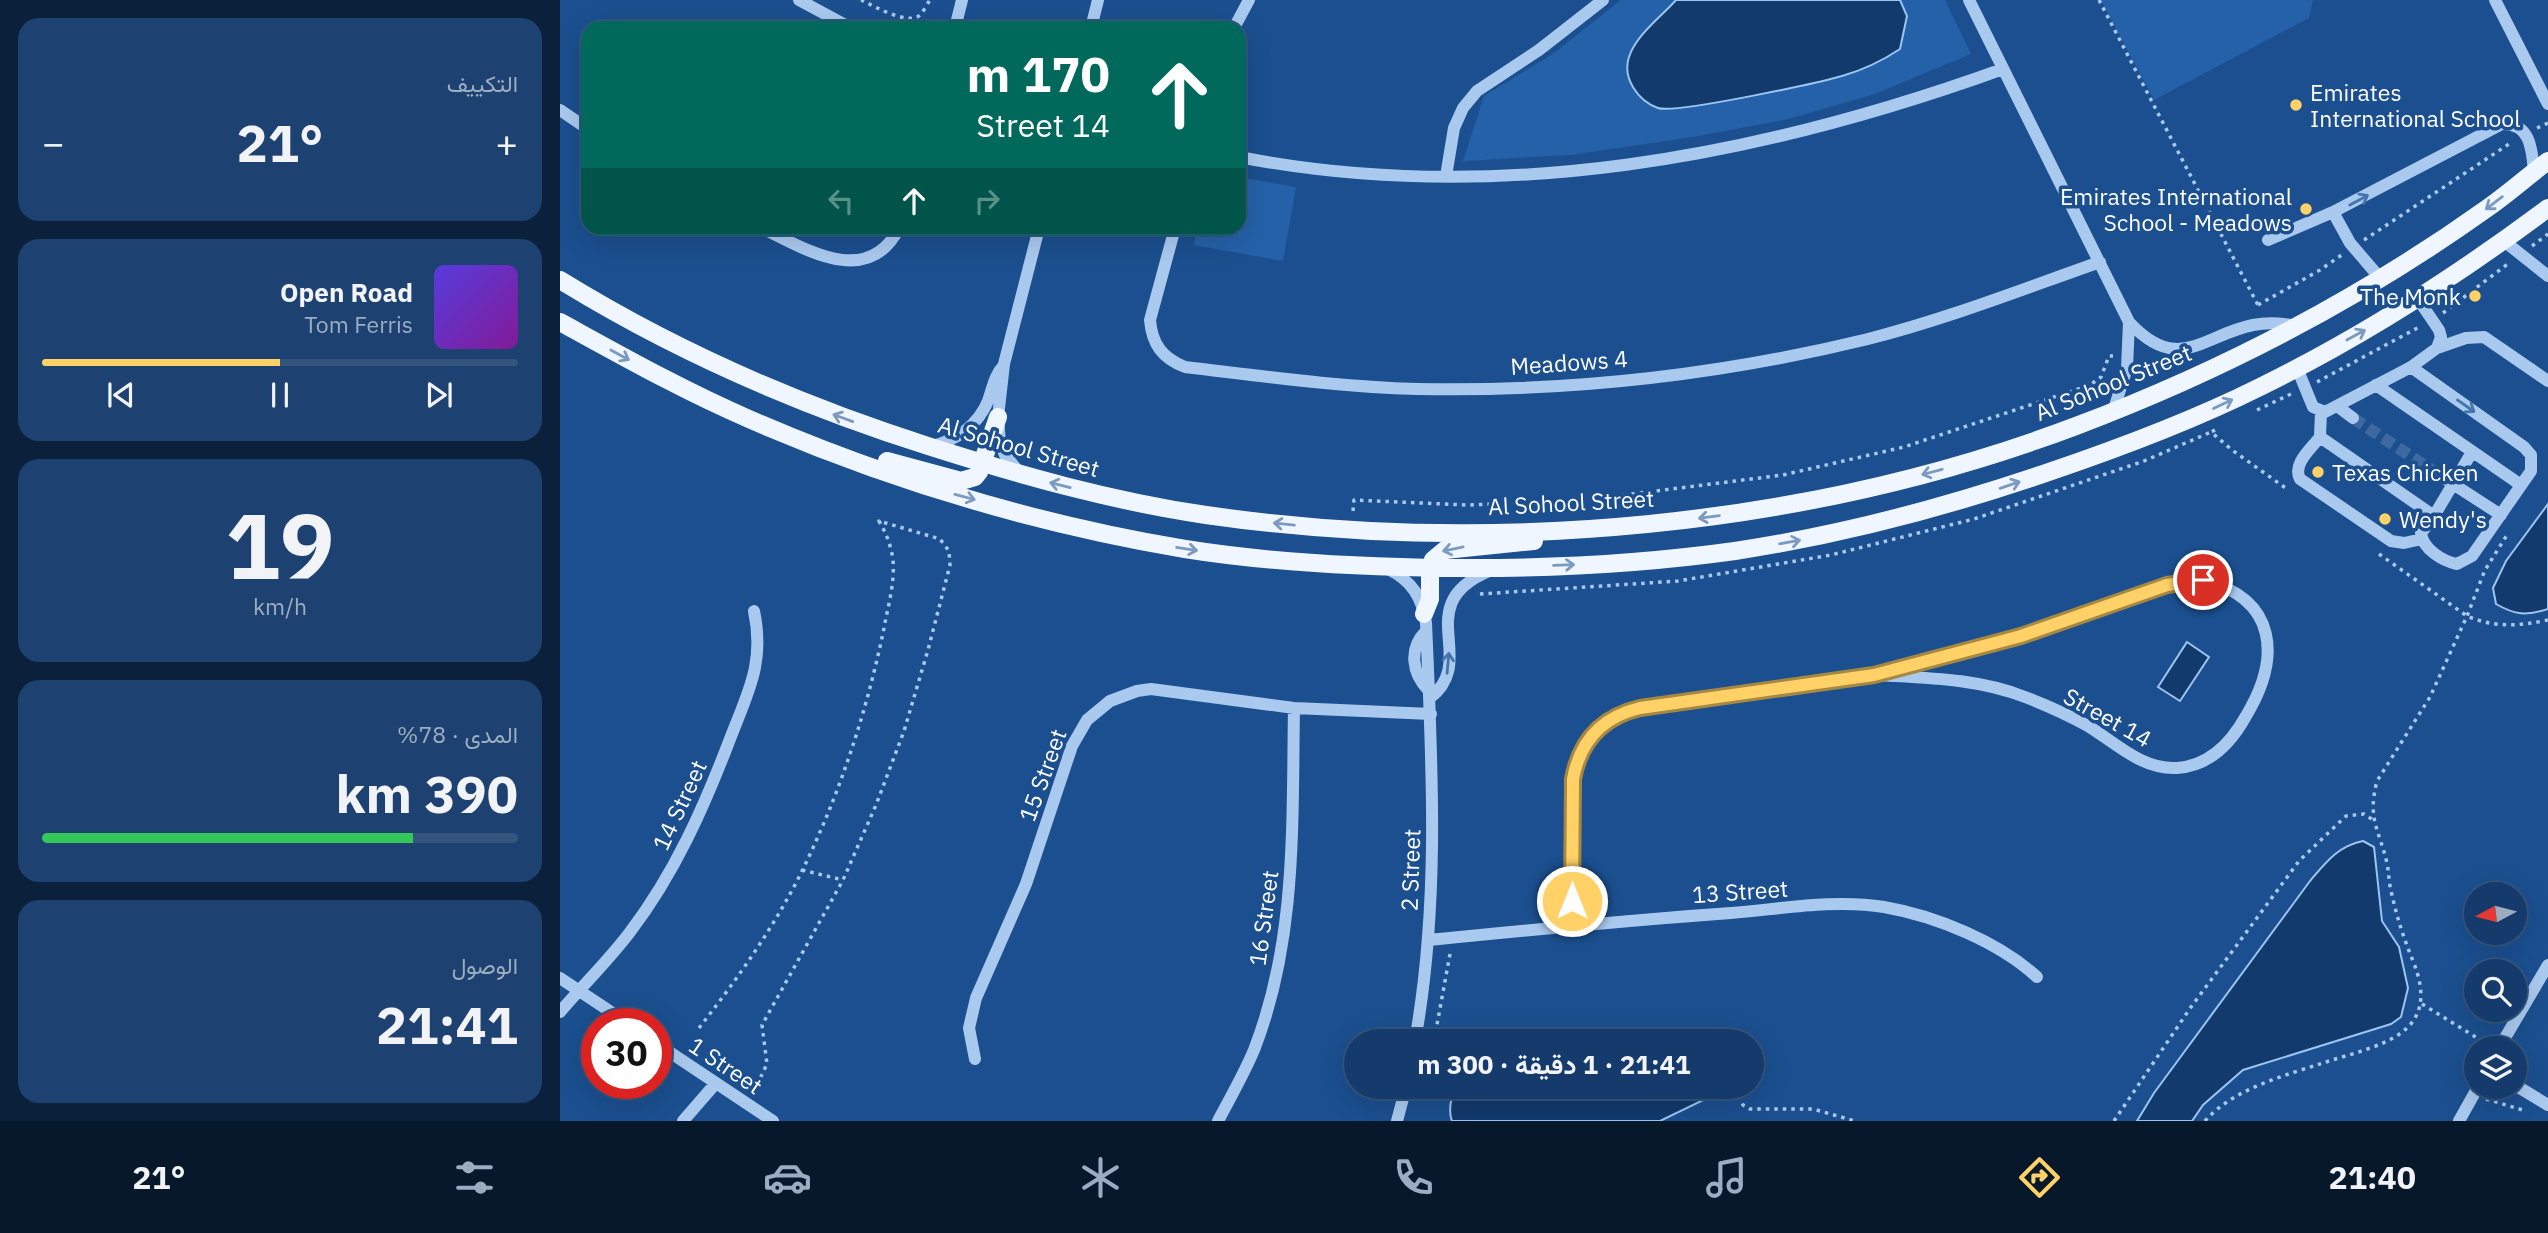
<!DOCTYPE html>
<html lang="ar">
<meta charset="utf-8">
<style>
:root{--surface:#143b6b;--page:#1d4271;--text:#f1f3f6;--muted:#9dadc1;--line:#33557e;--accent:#ffd166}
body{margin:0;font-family:"IBM Plex Sans",Vazirmatn,sans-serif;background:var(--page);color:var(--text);direction:rtl;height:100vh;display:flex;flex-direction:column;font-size:26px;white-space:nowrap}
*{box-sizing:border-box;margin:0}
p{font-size:23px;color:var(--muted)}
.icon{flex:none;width:38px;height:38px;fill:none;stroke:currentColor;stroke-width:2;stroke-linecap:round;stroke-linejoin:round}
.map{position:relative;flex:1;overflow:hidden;direction:ltr}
.drawer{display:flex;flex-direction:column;gap:18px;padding:18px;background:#0b203b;width:560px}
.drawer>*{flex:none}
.top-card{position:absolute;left:21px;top:21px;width:665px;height:214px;border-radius:21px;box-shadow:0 7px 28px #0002,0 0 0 2px var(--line);direction:rtl;background:#00695c;color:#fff;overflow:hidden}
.needle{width:46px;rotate:263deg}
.tools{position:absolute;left:1904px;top:882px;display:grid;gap:14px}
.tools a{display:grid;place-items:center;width:63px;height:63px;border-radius:50%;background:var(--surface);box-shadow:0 7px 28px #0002,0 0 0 2px var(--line);font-size:35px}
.speed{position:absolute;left:21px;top:1008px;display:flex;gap:14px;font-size:35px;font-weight:700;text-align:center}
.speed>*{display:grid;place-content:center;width:91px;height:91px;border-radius:50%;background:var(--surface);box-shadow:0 7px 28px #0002,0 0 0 2px var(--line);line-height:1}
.speed .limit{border:10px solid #d22;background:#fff;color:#111}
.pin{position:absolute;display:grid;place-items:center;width:60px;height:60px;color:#fff;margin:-30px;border:4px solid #fff;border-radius:50%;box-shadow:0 2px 7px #0007}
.me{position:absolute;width:77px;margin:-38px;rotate:0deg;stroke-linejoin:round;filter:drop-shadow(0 0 5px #0008)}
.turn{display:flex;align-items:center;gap:24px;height:147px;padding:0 21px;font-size:32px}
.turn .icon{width:91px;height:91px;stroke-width:2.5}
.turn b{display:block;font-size:49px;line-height:60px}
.lanes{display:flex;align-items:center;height:66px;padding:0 21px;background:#0003;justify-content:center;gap:35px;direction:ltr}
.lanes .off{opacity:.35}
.big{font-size:52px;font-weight:700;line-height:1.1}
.drawer .tile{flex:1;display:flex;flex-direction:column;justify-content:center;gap:10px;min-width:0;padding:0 24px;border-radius:21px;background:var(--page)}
.drawer .dial{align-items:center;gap:0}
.dial b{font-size:91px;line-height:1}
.song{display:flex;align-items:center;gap:21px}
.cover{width:84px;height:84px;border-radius:10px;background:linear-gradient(135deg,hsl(250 70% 55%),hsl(290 70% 35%))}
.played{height:7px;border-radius:4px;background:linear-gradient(90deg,var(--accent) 50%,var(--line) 50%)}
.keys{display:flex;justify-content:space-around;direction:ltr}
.heat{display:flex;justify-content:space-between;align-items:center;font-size:38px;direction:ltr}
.charge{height:10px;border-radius:5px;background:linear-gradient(90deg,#34c759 78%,var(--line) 0)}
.trip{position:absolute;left:784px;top:1029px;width:420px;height:70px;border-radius:35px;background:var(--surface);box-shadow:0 7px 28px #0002,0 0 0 2px var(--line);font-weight:700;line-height:70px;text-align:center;direction:rtl}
.menu{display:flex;height:112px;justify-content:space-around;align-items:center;background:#08182b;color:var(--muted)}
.menu .icon{width:49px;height:49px}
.menu .on{color:var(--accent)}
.menu b{font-size:32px;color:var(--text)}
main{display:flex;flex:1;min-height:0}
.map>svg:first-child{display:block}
.green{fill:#2461a8}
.water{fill:#123a6d;stroke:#9cc4f0;stroke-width:2}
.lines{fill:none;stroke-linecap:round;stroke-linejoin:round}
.minor-tunnel{stroke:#3d69a0;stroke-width:12;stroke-dasharray:12 6;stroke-linecap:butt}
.path{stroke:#a9c9ee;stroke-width:3.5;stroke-dasharray:3.5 5;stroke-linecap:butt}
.minor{stroke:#a9c9ee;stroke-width:12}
.major{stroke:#f0f6ff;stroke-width:18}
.oneway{stroke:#4674ac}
.oneway2{stroke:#7b9ac1}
.route-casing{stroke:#a68842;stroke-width:18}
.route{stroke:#ffd166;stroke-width:12}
.poi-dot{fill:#ffd166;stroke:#1b4f8f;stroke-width:2.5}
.labels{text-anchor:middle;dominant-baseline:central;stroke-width:7;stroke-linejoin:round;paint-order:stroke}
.poi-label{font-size:23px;fill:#fff;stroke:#1b4f8f;text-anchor:start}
.street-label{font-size:23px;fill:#fff;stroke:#1b4f8f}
</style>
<main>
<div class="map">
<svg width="1988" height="1121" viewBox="0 0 1988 1121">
<rect width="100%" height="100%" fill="#1b4f8f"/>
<path class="green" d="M1061 0H1385L1411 54 1315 94 1229 119 1133 137 1011 155 903 161 924 96 994 53Z
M1541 0H1753L1749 18 1594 100Z
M679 177 736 187 723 261 634 245 637 228H679Z"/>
<path class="water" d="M1116 0H1340L1347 16 1340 49C1322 61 1303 70 1282 76 1257 83 1115 114 1098 108 1078 101 1062 78 1069 57 1076 35 1101 17 1116 0Z
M1988 504V609C1967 616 1955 615 1936 604L1933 588 1946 561Z
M1627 642 1649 657 1620 701 1598 687Z
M1803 841 1814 847 1822 921 1839 947 1848 988 1841 1017 1831 1024 1683 1070 1643 1105 1632 1121H1577L1594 1093 1750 881C1766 862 1778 846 1803 841Z
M896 1087H1163L1160 1092 1100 1121H892C888 1111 891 1096 896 1087Z"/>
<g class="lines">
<path class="minor-tunnel" d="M1793 418 1876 473"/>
<path class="path" d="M301 0C314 6 348 26 360 15 364 11 367 4 370 0
M1539 0 1700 309
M1977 128 1988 123
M1804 240 1952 142
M1972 246 1988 234
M1698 305 1760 270 1783 254
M1883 313 1949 263
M1757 382 1861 326
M1697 410 1731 394
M1655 430 1651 432 1672 450 1727 489
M793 511 794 500 907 505 1016 501 1223 475 1344 447 1530 385 1541 377 1549 356H1553
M1819 554 1907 616C1935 628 1959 626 1988 620
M920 594 1118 581 1271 555 1414 519 1584 461 1651 432
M242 870 283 880
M1862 1004 1927 1044
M139 1028C178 978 215 926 243 869 280 793 307 711 324 628 328 606 335 583 333 560 331 545 326 533 319 521L380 539 389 551 390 565 368 650 344 731 316 805 283 880 202 1025 207 1064 193 1093
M874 1041 890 954
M1037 1041 1146 1032 1157 1033 1170 1041
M1955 1065 1962 1071
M1181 1087 1180 1098 1183 1105 1190 1109H1253L1295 1121
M1926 1099 1966 1111
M1554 1121 1631 1007 1739 861 1786 816 1804 814 1813 820
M1645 1121C1673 1089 1723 1076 1763 1063 1817 1045 1884 1037 1853 961 1844 939 1837 918 1832 895 1829 885 1829 874 1827 863 1819 829 1807 819 1817 781L1870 697 1907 616 1925 570 1947 535"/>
<path class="minor" d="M239 0 291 28
M1409 0 1569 322C1618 375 1643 335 1693 325 1708 322 1722 323 1737 326
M1935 0 1988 104
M395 28 402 0
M531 28 538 0
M674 28 689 0
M0 110 28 129
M679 157C937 207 1199 157 1443 69
M886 176 894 128 903 108 917 91 979 50 1043 0
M202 228C245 249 308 289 339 228
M615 228 590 320C592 344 602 358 625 367 702 376 779 387 857 389 1008 392 1161 375 1308 339 1387 319 1463 289 1540 262
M1708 240 1773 212
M1944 241 1988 276
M1820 278 1790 243 1773 212 1942 124C1971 123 1972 150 1974 172
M1877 348 1906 338 1924 337 1988 381
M1851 367 1964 447 1971 455V471L1912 556 1897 564C1882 561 1863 549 1861 533L1874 516 1912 452
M1737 368 1753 407 1765 412 1851 367 1877 348 1881 337 1879 330 1858 299
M1816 385 1961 485
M1777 406 1793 418
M1553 412 1567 368 1569 322
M1761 412 1760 437 1874 516
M1760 437C1751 449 1732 464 1740 479L1831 541 1844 543 1862 539
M372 446C397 440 418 425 428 401 433 387 434 376 444 365
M459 472 445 455 440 443 438 417 444 364 479 228
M1876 473 1941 515
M828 569C852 581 862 597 866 623 872 763 880 902 855 1041
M1643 580C1718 599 1721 658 1686 716 1671 743 1649 766 1617 768 1582 770 1556 743 1528 726 1508 715 1486 705 1465 697 1417 678 1365 678 1314 675L1461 636 1607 585Z
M866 631C848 649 852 674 869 691
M870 698C920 659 849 605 929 571
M1012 925 1013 779C1020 741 1043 717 1080 707L1314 675
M869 940C969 930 1070 920 1171 913 1221 909 1274 899 1324 907 1376 916 1439 942 1477 977
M0 978 69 1024
M0 1012C23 985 49 960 70 932 115 873 144 807 170 739 188 692 205 663 194 611
M96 1043 213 1121
M1939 1048 1988 965
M415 1059 409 1028 416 998 466 884 512 746 527 720 550 701 577 691 591 689 734 708 871 714
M1955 1085 1988 1105
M123 1121 156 1083
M658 1121C670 1098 684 1074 694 1050 737 940 732 824 734 708
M837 1121 846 1087
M1899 1121 1918 1087"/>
<path class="major" d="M0 280C115 351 239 405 368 446 459 475 551 501 646 515 932 556 1246 528 1516 426 1662 371 1803 297 1929 207 1949 193 1968 176 1988 161
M0 322C62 356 124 391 189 419 327 479 476 524 625 549 713 563 800 567 889 568 985 569 1081 564 1175 551 1280 535 1383 508 1483 474 1557 449 1630 422 1700 387 1802 337 1897 276 1988 208
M327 461 401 481 415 477 419 472 438 417
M864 614 870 599V568L873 560 885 550 974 541"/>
</g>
<defs><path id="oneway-shaft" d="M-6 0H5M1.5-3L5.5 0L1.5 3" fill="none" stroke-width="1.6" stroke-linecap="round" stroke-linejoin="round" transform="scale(1.75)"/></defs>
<g class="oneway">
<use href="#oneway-shaft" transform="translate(1799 200) rotate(-28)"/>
<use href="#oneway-shaft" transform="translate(1906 406) rotate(35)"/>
<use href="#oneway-shaft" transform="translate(888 663) rotate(-85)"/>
</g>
<g class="oneway2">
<use href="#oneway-shaft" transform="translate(1934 203) rotate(143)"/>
<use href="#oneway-shaft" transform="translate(1796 335) rotate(-29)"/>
<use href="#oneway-shaft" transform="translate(60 355) rotate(29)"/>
<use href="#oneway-shaft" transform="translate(1663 404) rotate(-25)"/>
<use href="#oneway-shaft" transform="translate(283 418) rotate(-160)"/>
<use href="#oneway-shaft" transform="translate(1372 472) rotate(165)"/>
<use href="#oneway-shaft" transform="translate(500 485) rotate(-166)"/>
<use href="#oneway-shaft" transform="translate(1450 485) rotate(-19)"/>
<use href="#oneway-shaft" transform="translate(405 497) rotate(15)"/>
<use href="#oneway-shaft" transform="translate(1149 517) rotate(172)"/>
<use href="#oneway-shaft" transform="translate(724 524) rotate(-174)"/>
<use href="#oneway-shaft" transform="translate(1230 542) rotate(-10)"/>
<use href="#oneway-shaft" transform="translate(627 549) rotate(9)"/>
<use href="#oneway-shaft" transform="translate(893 549) rotate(168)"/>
<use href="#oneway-shaft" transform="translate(1004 565) rotate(-2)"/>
</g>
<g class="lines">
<g class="route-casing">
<path id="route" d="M1012 901 1013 779C1020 741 1042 717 1080 708L1314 675 1461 636 1607 585 1643 580"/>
</g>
<use href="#route" class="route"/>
</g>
<g class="poi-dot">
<circle cx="1736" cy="105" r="7"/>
<circle cx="1746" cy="209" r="7"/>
<circle cx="1915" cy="296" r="7"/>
<circle cx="1758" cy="472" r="7"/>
<circle cx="1825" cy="519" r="7"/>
</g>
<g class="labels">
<g class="poi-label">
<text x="1750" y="92">Emirates<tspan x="1750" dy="26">International School</tspan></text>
<text x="1732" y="196" text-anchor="end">Emirates International<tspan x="1732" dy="26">School - Meadows</tspan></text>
<text x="1901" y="296" text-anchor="end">The Monk</text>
<text x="1772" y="472">Texas Chicken</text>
<text x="1839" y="519">Wendy's</text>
</g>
<g class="street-label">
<text transform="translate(1009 362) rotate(-4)">Meadows 4</text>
<text transform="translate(1553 382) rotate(-22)">Al Sohool Street</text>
<text transform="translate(459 446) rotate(16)">Al Sohool Street</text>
<text transform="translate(1011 502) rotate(-3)">Al Sohool Street</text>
<text transform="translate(1548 717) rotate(29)">Street 14</text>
<text transform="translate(482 775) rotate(-70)">15 Street</text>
<text transform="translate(119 805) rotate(-65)">14 Street</text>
<text transform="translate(850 870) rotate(-88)">2 Street</text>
<text transform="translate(1180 891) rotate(-4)">13 Street</text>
<text transform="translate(703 918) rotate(-82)">16 Street</text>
<text transform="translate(166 1065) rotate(34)">1 Street</text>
</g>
</g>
</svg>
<div class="tools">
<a><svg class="needle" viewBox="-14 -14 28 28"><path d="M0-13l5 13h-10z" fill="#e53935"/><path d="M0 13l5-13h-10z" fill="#9dadc1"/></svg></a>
<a><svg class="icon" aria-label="search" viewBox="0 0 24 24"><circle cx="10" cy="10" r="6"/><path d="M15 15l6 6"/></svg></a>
<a><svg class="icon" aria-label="layers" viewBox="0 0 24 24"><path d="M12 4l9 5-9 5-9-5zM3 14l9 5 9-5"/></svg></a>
</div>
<div class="speed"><div class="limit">30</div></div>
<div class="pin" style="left:1643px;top:580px;background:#d93025"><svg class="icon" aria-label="arrive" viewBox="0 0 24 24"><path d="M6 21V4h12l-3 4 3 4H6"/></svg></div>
<svg class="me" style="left:1012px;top:901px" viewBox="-20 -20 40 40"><circle r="17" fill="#ffd166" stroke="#fff" stroke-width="3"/><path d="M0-11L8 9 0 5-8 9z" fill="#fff"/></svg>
<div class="trip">21:41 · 1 دقيقة · 300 m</div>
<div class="top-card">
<div class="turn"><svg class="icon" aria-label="ahead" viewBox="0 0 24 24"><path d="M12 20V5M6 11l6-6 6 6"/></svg><div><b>170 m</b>Street 14</div></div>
<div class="lanes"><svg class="icon off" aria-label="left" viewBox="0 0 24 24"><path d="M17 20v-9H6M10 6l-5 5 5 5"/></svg><svg class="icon" aria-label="ahead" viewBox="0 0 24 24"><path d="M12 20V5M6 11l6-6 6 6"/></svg><svg class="icon off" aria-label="right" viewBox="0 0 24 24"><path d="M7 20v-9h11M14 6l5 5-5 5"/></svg></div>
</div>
</div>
<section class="drawer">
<div class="tile"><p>التكييف</p>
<div class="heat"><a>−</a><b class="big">21°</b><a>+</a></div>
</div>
<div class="tile">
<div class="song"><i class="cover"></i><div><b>Open Road</b><p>Tom Ferris</p></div></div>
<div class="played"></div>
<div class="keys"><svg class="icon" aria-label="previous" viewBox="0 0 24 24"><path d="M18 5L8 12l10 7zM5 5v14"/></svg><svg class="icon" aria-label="pause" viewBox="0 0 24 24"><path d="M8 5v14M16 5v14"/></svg><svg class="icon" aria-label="next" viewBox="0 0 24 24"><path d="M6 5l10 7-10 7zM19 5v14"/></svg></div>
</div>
<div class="tile dial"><b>19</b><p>km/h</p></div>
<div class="tile"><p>المدى · 78%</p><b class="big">390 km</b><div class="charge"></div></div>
<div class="tile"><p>الوصول</p><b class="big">21:41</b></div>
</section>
</main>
<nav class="menu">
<b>21:40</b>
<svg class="icon on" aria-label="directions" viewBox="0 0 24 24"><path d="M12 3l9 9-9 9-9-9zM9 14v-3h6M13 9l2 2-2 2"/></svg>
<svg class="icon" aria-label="music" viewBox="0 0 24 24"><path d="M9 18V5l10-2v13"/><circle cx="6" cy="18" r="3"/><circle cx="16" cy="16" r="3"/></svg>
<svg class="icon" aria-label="phone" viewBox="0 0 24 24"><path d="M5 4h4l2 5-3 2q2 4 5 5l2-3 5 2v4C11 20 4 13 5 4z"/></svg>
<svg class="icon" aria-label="climate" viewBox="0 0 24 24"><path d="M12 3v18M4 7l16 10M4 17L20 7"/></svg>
<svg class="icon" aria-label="car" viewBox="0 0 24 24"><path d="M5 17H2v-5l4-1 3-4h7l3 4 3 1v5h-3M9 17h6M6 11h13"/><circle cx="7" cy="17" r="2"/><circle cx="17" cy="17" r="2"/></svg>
<svg class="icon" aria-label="filters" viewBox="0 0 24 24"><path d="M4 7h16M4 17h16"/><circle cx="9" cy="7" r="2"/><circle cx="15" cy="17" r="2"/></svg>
<b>21°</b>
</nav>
